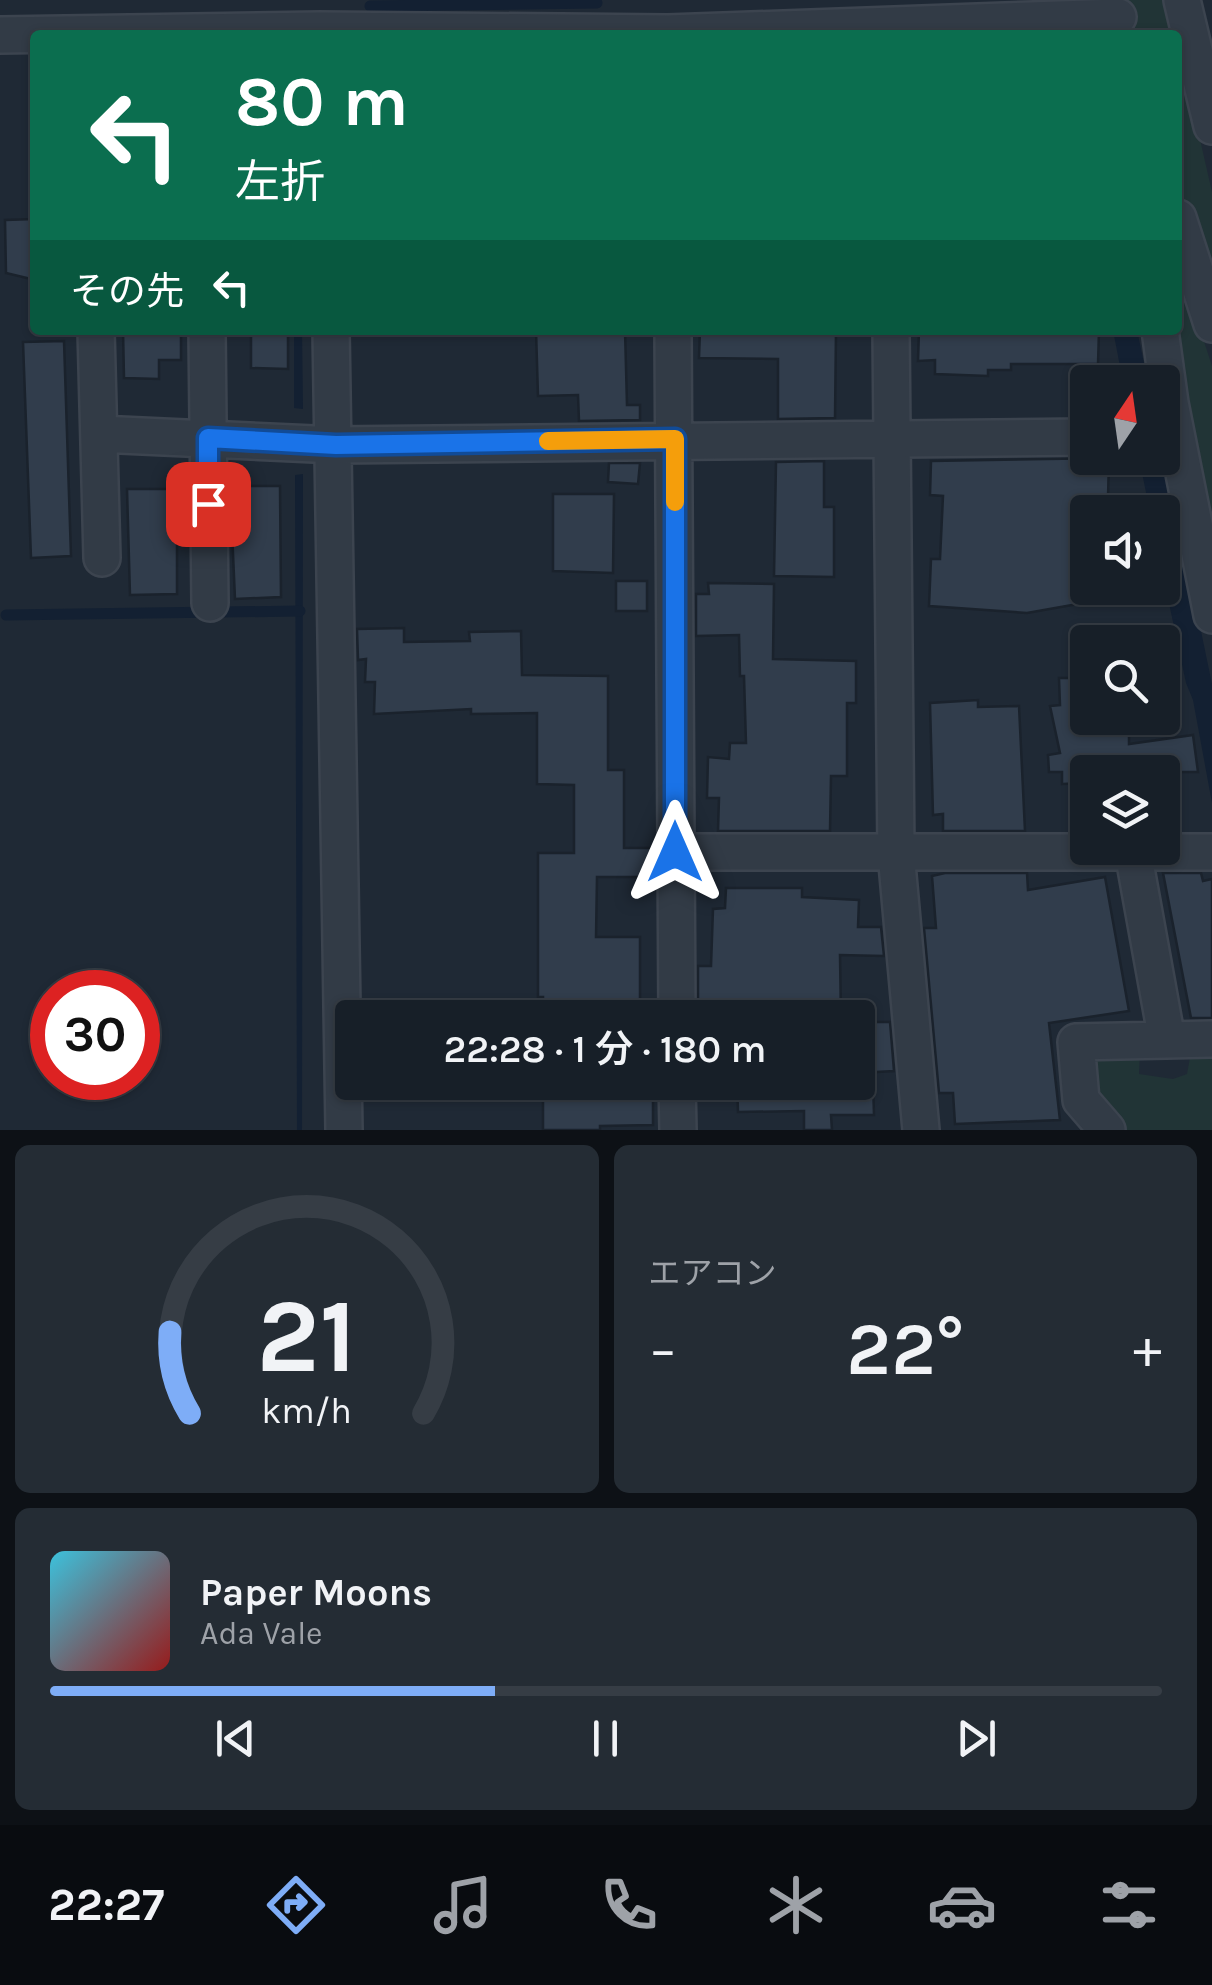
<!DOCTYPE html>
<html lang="ja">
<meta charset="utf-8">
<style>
:root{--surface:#171f28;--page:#242c34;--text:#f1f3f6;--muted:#9ea2a8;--line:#363d45;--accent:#7eadf7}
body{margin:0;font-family:Karla,"Noto Sans JP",sans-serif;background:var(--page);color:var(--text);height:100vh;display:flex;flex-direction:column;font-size:38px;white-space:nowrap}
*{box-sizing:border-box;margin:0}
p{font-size:32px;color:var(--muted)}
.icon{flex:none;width:55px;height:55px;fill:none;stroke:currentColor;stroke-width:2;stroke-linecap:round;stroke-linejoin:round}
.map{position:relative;height:1130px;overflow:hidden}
.details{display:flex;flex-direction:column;gap:15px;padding:15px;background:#0d1116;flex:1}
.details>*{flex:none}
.guide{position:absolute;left:30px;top:30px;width:1152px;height:305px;border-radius:10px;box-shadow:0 2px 8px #0004,0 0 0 2px var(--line);background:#0b6e4f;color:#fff;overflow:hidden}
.needle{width:65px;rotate:13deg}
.buttons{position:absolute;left:1070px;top:365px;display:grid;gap:20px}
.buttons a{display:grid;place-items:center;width:110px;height:110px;border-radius:10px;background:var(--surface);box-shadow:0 2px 8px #0004,0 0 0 2px var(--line);font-size:50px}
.speed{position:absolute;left:30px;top:970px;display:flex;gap:20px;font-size:50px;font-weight:700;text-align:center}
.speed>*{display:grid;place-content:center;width:130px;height:130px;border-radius:50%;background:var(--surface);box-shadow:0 2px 8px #0004,0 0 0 2px var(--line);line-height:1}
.speed .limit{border:15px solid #d22;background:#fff;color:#111}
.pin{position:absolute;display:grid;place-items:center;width:85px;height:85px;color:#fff;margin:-42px;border-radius:20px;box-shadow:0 5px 15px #0006}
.me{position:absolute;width:110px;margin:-55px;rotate:0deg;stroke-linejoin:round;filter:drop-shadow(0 0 8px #0008)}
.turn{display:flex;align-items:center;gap:35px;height:210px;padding:0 40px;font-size:45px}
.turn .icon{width:130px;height:130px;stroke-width:2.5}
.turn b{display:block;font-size:70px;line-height:85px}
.then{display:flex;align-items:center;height:95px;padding:0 40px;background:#0003;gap:20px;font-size:38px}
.big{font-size:75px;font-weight:600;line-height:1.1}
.details .tile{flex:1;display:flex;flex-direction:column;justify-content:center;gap:15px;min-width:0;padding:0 35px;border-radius:15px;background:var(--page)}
.details .dial{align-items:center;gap:0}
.dial svg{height:260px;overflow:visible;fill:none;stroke:var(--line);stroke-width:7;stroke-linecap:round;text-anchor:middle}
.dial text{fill:var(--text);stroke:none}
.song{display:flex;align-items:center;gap:30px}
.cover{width:120px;height:120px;border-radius:15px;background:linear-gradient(135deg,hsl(190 70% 55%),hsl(0 70% 35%))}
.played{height:10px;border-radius:5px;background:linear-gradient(90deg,var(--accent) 40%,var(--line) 40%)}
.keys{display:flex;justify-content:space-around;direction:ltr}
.heat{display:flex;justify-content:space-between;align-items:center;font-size:55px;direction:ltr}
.details .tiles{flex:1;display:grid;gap:15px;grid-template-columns:1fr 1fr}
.tile:last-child{grid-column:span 2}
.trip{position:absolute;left:335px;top:1000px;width:540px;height:100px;border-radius:10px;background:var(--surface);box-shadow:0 2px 8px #0004,0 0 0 2px var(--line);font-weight:600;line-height:100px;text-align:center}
.tab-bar{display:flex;height:160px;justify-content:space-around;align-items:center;background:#090c10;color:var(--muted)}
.tab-bar .icon{width:70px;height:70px}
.tab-bar .active{color:var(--accent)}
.tab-bar b{font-size:45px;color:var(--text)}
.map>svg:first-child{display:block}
.green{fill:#213436}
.water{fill:#132032}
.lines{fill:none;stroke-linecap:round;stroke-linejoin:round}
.stream{stroke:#132032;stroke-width:11}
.building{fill:#313d4c;stroke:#1a222c;stroke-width:2.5}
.street-casing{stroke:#3c444f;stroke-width:40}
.street{stroke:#323b46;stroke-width:35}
.route-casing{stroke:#114b97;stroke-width:25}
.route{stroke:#1a73e8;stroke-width:18}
.slow{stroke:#f59e0b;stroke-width:18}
</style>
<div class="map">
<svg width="1212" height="1130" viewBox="0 0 1212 1130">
<rect width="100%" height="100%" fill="#1f2935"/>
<path class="green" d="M1125 0H1167L1176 35H1134Z
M1178 43 1212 192V288L1178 189Z
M1178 261 1212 366V514L1178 348Z
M1212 1045V1130H1116L1089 1101 1088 1049 1140 1051 1139 1074 1173 1079 1187 1074 1191 1052Z"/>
<path class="water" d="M294 330H302L303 409 294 408Z
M1113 330H1137L1148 382H1123Z
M1163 448 1212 684V803L1193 700 1186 683 1163 575 1162 512H1150L1139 458H1162Z
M303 474 302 1130H297L295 475Z"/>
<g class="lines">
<path class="stream" d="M370 6 597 3
M6 615 300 611"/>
</g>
<path class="building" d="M35 219V280L6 273 5 220Z
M123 330H181V360H159V379L124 378Z
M251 330H288V369L251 368Z
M536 330H625L627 405H640V420L579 421 578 395 538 396Z
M700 330H836L835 418 778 419V359L699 358Z
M919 330H1099L1098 364H1011V370H988V376L935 374V360L918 361Z
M64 341 71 556 31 558 23 342Z
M1109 458 1108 498H1094V510H1077L1089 602 1027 613 929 606 931 559H940L943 496 930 495 931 461Z
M824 461V507H834V577L774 576 776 462Z
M609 463H640L638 484 608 482Z
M230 486H280L281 597 235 599Z
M127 489H188V536H177V594L130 595Z
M553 494H614L613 573 553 571Z
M616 581H647V611H616Z
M708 583 774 584 773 659 856 661V703H847V776H831L830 831H718L719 798H707L708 757 729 759 730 743H746L744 676H740L739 635 696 636V594H709Z
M404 628V642L470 641 469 632 521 631 522 675 608 676V770H624V848H652V877H597L596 937H640V1018H543V997H538V853H574V785L537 784V713L471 714V709L374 714 375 682H365L366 659 358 660 357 629Z
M1059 678H1088V718H1129V744L1193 735 1198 772H1088V783L1062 784V772H1049L1048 755 1060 753 1050 706 1060 705Z
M978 700V707L1019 706 1025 831H943V814L933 815 930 703Z
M945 873H1027L1028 890 1105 877 1129 1011 1049 1023 1060 1120 955 1124 953 1093H939L924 928H936L932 876Z
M1163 873H1201L1203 881 1212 879V1018H1191Z
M726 888H802V897L859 900 858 927H881L884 956 840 955 841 1018H698V966H711L713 909 725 908Z
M858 1022H890L894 1071 858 1073Z
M543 1082H653V1125L600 1126V1130H543Z
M737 1082H873L874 1115H831L832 1130H804V1111L738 1112Z"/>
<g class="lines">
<g class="street-casing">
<path id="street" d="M1182 0 1212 126
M0 35 320 30 668 33 1118 17
M1178 218 1212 324
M96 330 102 558
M207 330 210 603
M331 330 344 1130
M673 330 677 1018
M891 330 896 853 921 1130
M1160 330 1170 403 1212 615
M99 434 336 445 1088 437
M675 852H1212
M1133 852 1167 1040
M677 1082 678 1130
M1107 1130 1081 1100 1076 1042 1212 1039"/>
</g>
<use href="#street" class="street"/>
</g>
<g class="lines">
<g class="route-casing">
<path id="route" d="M208 504V438L336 445 675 439V852"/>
</g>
<use href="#route" class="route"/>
<path class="slow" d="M548 441 675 439V502"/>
</g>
</svg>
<div class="buttons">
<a><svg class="needle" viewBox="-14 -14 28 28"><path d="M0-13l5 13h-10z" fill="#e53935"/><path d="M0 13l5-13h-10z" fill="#9ea2a8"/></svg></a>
<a><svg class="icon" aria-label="sound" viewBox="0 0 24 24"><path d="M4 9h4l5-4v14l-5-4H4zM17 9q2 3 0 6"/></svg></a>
<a><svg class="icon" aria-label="search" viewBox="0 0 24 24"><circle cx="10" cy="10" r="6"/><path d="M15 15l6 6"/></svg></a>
<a><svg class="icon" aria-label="layers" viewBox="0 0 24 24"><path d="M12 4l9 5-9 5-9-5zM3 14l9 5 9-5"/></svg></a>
</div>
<div class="speed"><div class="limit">30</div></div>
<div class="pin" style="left:208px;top:504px;background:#d93025"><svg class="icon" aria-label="arrive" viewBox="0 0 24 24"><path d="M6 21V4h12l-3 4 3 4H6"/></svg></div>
<svg class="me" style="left:675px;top:852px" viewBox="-20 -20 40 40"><path d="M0-17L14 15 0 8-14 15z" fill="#1a73e8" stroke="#fff" stroke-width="4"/></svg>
<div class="trip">22:28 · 1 分 · 180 m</div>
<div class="guide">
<div class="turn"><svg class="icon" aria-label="left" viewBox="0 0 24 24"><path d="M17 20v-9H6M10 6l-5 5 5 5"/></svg><div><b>80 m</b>左折</div></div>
<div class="then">その先<svg class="icon" aria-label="left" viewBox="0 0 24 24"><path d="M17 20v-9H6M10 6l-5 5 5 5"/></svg></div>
</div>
</div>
<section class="details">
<div class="tiles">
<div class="tile dial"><svg viewBox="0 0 100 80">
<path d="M14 69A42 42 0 1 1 86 69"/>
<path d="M14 69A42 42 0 0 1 8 44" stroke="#7eadf7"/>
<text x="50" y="56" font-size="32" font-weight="700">21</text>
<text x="50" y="72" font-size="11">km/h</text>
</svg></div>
<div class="tile"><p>エアコン</p>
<div class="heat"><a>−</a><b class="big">22°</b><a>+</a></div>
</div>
<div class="tile">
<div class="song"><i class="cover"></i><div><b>Paper Moons</b><p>Ada Vale</p></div></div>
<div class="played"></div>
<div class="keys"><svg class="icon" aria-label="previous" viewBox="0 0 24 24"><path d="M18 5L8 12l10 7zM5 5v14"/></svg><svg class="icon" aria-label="pause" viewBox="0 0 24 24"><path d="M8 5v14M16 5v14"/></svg><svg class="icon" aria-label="next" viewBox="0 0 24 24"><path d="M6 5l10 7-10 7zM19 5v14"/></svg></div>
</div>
</div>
</section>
<nav class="tab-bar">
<b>22:27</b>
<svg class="icon active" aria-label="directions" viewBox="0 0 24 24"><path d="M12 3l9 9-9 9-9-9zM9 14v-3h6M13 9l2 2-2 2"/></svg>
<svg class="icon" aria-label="music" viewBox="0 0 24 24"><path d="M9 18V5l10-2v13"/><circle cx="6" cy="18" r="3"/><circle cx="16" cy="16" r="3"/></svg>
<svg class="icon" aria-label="phone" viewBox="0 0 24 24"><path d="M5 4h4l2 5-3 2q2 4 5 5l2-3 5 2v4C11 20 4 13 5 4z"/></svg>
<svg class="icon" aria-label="climate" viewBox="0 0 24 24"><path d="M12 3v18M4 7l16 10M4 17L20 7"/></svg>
<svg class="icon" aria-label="car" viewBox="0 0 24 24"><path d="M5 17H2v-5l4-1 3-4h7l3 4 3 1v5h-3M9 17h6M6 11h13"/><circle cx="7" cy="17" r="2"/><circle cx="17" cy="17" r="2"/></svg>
<svg class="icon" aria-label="filters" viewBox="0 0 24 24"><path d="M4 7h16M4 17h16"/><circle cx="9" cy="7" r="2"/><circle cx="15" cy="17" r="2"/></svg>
</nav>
